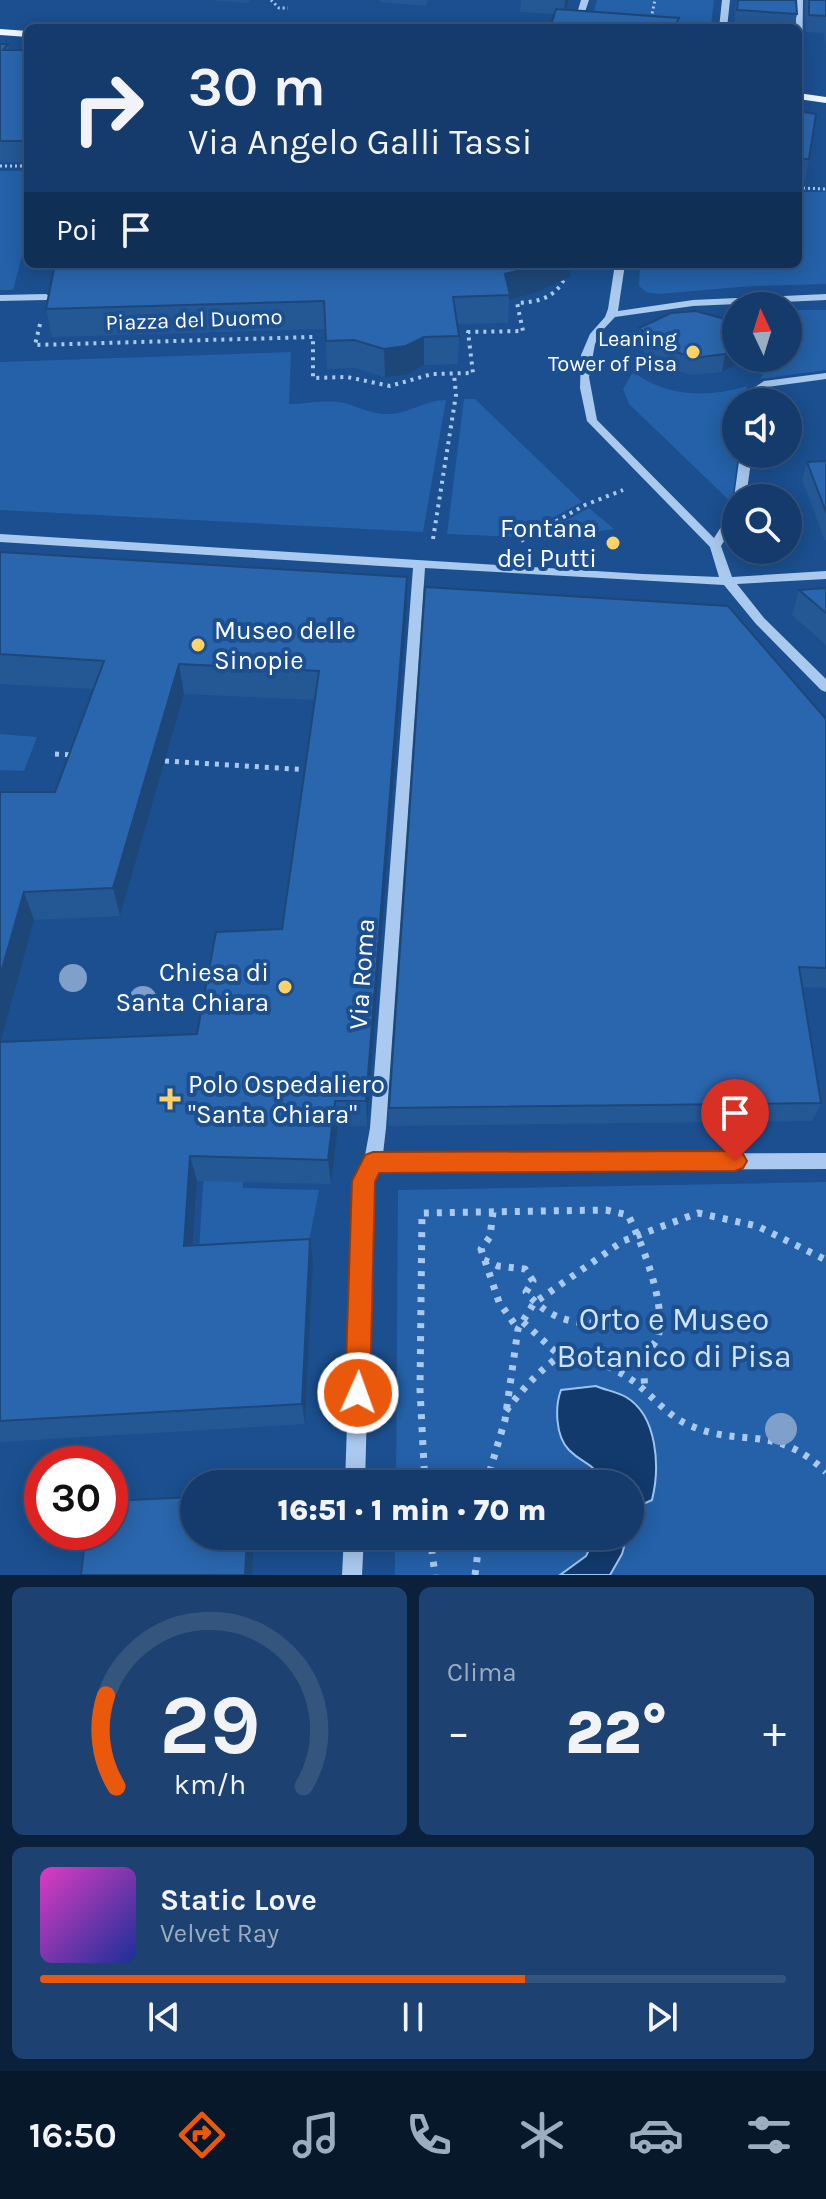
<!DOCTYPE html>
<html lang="it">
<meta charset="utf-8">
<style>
:root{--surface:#143b6b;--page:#1d4271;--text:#f1f3f6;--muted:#9dadc1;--line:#33557e;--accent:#ea580c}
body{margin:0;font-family:Karla,sans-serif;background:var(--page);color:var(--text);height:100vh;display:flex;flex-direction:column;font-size:30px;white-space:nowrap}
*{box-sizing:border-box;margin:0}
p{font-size:26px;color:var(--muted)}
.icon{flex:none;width:44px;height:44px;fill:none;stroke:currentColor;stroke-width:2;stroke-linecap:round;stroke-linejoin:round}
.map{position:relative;height:1575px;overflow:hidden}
.drawer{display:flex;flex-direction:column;gap:12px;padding:12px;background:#0b203b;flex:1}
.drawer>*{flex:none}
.top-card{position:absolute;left:24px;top:24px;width:778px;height:244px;border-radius:12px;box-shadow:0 4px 20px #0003,0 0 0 2px var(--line);background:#143b6b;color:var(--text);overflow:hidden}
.needle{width:52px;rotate:356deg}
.tools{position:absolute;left:722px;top:292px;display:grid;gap:16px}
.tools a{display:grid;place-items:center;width:80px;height:80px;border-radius:50%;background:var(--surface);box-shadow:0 4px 20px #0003,0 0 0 2px var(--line);font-size:40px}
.speed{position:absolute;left:24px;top:1446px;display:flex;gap:16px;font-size:40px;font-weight:700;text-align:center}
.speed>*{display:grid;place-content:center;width:104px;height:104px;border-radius:50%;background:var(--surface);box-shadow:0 4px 20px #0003,0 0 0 2px var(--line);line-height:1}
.speed .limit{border:12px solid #d22;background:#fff;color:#111}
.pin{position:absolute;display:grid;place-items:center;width:68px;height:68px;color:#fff;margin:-82px -34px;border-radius:50% 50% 50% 0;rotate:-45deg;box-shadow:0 0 8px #0007}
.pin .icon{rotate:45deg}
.me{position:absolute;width:88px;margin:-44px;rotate:2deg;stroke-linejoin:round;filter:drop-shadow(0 0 6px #0008)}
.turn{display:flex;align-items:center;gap:28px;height:168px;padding:0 32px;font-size:36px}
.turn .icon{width:104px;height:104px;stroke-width:2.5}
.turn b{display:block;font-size:56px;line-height:68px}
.then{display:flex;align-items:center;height:76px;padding:0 32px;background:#0003;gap:16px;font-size:30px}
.big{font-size:60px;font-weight:800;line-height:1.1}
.drawer .tile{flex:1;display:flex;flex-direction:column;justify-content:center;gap:12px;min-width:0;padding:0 28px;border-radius:12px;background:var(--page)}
.drawer .dial{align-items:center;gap:0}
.dial svg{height:208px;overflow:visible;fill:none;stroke:var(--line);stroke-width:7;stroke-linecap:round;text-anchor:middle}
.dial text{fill:var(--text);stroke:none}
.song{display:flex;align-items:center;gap:24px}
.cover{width:96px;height:96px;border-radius:12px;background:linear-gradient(135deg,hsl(310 70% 55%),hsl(230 70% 35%))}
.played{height:8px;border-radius:4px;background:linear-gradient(90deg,var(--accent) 65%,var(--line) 65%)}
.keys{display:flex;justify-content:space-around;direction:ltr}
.heat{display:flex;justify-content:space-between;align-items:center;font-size:44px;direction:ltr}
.drawer .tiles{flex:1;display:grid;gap:12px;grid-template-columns:1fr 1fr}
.tile:last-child{grid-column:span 2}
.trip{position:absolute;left:180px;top:1470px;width:464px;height:80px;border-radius:40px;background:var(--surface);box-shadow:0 4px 20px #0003,0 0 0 2px var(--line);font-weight:800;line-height:80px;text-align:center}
.dock{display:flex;height:128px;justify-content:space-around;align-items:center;background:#08182b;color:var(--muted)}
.dock .icon{width:56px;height:56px}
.dock .active{color:var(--accent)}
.dock b{font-size:36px;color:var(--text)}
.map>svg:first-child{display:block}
.green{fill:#2461a8}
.water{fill:#123a6d;stroke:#9cc4f0;stroke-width:2}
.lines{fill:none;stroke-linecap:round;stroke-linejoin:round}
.path-far3{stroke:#a9c9ee;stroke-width:3;stroke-dasharray:2 3;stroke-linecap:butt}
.path-far2{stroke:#a9c9ee;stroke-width:4;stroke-dasharray:3 5;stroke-linecap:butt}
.path-far1{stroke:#a9c9ee;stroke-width:5;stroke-dasharray:4 6;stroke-linecap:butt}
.path{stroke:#a9c9ee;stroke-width:7;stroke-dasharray:5 8;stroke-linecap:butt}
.minor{fill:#a9c9ee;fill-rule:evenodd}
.major{fill:#f0f6ff;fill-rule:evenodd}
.tree{fill:#7ea0ca}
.wall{fill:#245895;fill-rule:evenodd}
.shaded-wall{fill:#1d4779}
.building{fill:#2a66ad;stroke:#1d4779;stroke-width:2}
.route{fill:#ea580c;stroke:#983908;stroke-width:2}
.poi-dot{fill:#ffd166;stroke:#1b4f8f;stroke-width:3}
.labels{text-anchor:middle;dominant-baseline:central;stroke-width:8;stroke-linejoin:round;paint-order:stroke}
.far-street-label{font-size:22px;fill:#fff;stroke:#1b4f8f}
.far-poi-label{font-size:22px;fill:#fff;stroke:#1b4f8f;text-anchor:end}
.poi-label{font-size:26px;fill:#fff;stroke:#1b4f8f;text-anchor:end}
.street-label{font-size:26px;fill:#fff;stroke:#1b4f8f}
.near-park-label{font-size:32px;fill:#cfe3fa;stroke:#1b4f8f}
</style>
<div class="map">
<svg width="826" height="1575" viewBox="0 0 826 1575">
<rect width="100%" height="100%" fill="#1b4f8f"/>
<path class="green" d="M597 0H714L711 25 593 16Z
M0 171H28V233L13 290H0Z
M798 192H826V284L752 286 659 294 646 292 639 286 640 264H798Z
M788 310H826V370L760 379 771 358H788Z
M291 352 289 404C306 404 328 399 344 403 359 407 371 414 387 414 409 414 425 400 446 400L423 532 0 510V362Z
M633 372C667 397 708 398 747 386L745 402H736L738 454 732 503 629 404 623 389Z
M464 399H475L582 502 517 537 447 534Z
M589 508 614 529 600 531 589 541 530 540Z
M0 734 37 737 24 771 0 770Z
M242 1169 243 1188 319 1190 306 1257 199 1249 204 1170Z
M826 1182V1575H395V1536H630V1484H396L398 1190Z"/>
<path class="water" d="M596 1386C605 1390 617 1392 626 1397 658 1416 660 1468 652 1500L641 1505 630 1525V1484H605C591 1460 585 1466 569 1450 555 1436 555 1406 561 1390Z
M596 1536H627L622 1554 610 1575H560L586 1556Z"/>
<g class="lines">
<path class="path-far3" d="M271 0 279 8H288
M649 28 655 0
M0 166H28
M798 188 826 189"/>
<path class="path-far2" d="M40 324 35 345 313 337V378L347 377 390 386 432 374 473 373 468 332 523 331 517 303C538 302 556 298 565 277L559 264
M433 539 456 395 454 374
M521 541 585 505 623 490"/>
<path class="path-far1" d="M55 754 74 755
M165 761 310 770"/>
<path class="path" d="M493 1212 490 1237 481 1249 499 1302 518 1329
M484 1260 498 1266 525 1269 533 1281 526 1292C551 1322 575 1324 612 1323
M523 1322 560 1356
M506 1411C524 1387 543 1366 569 1350 592 1359 616 1368 636 1383 653 1397 668 1416 689 1425 743 1449 773 1422 826 1472
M425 1484 420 1390 422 1213 606 1210 628 1215C642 1243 667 1306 658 1337 656 1343 650 1347 648 1353 643 1365 644 1379 645 1391
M486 1484 505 1420 518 1329 534 1303 623 1241 698 1213 757 1226 826 1260
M430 1536 435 1575
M475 1575 480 1536"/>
<path class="minor" d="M581 0H589L582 21 586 23 578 25 574 23Z
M722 0H730L727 28H719Z
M795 0H803L802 70 798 72Z
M615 264H625L618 311 693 300 826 294V300L693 306 615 317 600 333 595 344 589 377 597 420 714 538 732 510 736 509V522L721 546 732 577 826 571V579L737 584 764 618 826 679V692L821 690 756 624 724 585 425 568 386 1128 383 1154 826 1153V1169L378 1170 373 1181 365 1484H345L355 1181 364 1161 370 1128 413 568 0 542V534L643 574 719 577 710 547 587 421 580 388 581 355 590 334 605 317 608 309Z
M0 295 46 294 51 297 46 300 0 301Z
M826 373V379L767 387 759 392 758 402H748L749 391 764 381Z
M740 454H752L746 498H736V501L734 498Z
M344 1536H364L362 1575H342Z"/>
<path class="major" d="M0 29 28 31V37L0 35Z
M798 93 826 97V103L798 99Z"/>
</g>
<g class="tree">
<circle cx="73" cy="978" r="14"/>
<circle cx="143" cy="1000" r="14"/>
<circle cx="781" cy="1429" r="16"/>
</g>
<path class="wall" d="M210 0H250L248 3Z
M380 0H428L426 6 380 2Z
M521 0H569L566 10 554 14 520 12Z
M736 0H796L797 14 794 28 734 27Z
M805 0H826V53L824 33 806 32Z
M0 44H8L9 50H28V162H0Z
M798 111 809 159 805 180H798Z
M55 264H572L570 277 535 293 509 300 508 323 457 324 459 336 458 364 424 365 406 375 385 377 355 368 327 369 325 329 52 337 46 309Z
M639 328 736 358H748L722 372 691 375 662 366 636 345Z
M826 461V540H825L802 480 807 462Z
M0 552 407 577V607L367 1126H338L331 1184 197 1181 193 1246 313 1263 305 1424 0 1442V792H55L93 689 0 684ZM184 694 314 700 282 929 197 1034 1 1042 34 920 120 916Z
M826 588V645L792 615 799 590Z
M826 719V988L802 987 821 1103 812 1121 389 1126V1108Z"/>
<path class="shaded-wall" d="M565 0H569L564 15Z
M541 264H572L570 277 535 293 509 300 505 274Z
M424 337V365L406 375 385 377 384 349Z
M736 349V358H748L722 372 725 354Z
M407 577V607L367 1126 366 1101Z
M179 664 184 694 120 916 113 888Z
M24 892 34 920 0 1045V976Z
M335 1101 338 1126 331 1184 328 1160Z
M190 1156 197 1181 191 1270 184 1246Z
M310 1239 313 1263 305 1424 302 1404Z
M247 1536H254L252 1575H245Z"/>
<path class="building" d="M738 0H796L797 14 737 10Z
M809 0H826V16L809 15Z
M556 9 679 18 674 28H550Z
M0 44H8L3 50H28V141H0Z
M798 111 816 114 809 159H798Z
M55 264H541L505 274 510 295 453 297 459 336 424 337 406 346 384 349 354 340 326 341 324 301 46 309Z
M696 311 728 320 736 327V349L725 354 694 358 664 348 639 328 671 313Z
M826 461V512L807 462Z
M0 552 407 577 366 1101H335L328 1160 190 1156 184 1246 310 1239 302 1404 0 1421V1042L197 1034 216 932 282 929 319 671 179 664 113 888 24 892 0 976V792H55L104 661 0 654Z
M425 587 728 606 826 719V968L799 967 821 1103 389 1108Z
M826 588V613L799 590Z
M194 1497V1536H247L245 1575H81L86 1532H110V1501Z"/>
<path class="route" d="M735 1151 743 1154 747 1161 743 1168 735 1171 379 1173 375 1182 370 1393 366 1402 358 1406 349 1402 345 1393 352 1181 365 1155 373 1152Z"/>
<g class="poi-dot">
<circle cx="693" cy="352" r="8"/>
<circle cx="613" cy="543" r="8"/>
<circle cx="198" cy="645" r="8"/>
<circle cx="285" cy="987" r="8"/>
<path d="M166 1087h8v8h8v8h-8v8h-8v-8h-8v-8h8z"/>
</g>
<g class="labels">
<g class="far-street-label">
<text transform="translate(194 320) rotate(-2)">Piazza del Duomo</text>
</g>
<g class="far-poi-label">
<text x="677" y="339">Leaning<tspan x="677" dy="25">Tower of Pisa</tspan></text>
</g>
<g class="poi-label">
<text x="597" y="528">Fontana<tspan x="597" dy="30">dei Putti</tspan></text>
<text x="214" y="630" text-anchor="start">Museo delle<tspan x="214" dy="30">Sinopie</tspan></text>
<text x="269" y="972">Chiesa di<tspan x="269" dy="30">Santa Chiara</tspan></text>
<text x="188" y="1084" text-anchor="start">Polo Ospedaliero<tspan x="188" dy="30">"Santa Chiara"</tspan></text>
</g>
<g class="street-label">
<text transform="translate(362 974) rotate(-86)">Via Roma</text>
</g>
<g class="near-park-label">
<text x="674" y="1319">Orto e Museo<tspan x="674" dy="37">Botanico di Pisa</tspan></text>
</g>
</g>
</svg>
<div class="tools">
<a><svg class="needle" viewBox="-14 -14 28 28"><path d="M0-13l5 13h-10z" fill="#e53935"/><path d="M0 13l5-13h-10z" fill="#9dadc1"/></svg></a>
<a><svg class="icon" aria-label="sound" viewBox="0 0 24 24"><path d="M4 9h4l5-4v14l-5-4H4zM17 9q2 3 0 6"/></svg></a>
<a><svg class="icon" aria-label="search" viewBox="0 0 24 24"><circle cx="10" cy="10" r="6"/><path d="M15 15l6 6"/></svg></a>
</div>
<div class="speed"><div class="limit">30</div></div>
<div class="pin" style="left:735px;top:1161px;background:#d93025"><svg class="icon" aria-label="arrive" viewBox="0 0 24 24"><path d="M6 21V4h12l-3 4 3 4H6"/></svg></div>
<svg class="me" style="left:358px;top:1393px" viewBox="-20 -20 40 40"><circle r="17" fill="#ea580c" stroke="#fff" stroke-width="3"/><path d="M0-11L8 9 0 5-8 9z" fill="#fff"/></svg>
<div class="trip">16:51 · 1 min · 70 m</div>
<div class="top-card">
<div class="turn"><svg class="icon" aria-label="right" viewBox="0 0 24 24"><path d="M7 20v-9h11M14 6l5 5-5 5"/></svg><div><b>30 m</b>Via Angelo Galli Tassi</div></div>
<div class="then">Poi<svg class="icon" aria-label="arrive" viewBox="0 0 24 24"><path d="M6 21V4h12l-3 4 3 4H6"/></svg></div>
</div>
</div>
<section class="drawer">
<div class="tiles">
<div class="tile dial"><svg viewBox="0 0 100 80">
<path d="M14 69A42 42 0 1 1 86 69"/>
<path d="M14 69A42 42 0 0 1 10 34" stroke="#ea580c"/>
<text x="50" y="56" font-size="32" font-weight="700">29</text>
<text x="50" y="72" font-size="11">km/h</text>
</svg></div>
<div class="tile"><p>Clima</p>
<div class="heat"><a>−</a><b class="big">22°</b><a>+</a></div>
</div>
<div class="tile">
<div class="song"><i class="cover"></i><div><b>Static Love</b><p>Velvet Ray</p></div></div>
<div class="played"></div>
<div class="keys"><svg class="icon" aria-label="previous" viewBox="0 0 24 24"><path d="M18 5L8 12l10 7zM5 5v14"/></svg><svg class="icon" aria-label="pause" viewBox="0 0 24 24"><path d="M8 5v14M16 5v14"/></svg><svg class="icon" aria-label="next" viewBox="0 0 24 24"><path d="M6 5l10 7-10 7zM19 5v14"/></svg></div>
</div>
</div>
</section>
<nav class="dock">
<b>16:50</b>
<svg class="icon active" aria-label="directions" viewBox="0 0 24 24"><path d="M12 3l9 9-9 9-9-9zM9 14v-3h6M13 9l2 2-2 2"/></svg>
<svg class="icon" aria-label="music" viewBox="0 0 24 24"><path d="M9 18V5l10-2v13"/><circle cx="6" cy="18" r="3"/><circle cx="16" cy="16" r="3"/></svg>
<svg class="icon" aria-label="phone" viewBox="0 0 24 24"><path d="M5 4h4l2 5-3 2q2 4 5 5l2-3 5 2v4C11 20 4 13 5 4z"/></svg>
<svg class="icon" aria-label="climate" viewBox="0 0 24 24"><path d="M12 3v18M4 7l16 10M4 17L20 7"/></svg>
<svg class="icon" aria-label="car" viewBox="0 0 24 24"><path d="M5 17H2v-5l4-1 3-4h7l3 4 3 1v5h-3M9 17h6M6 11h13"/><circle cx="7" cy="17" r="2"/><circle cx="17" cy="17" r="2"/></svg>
<svg class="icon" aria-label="filters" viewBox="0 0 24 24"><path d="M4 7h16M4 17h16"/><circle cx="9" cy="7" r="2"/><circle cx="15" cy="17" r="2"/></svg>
</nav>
